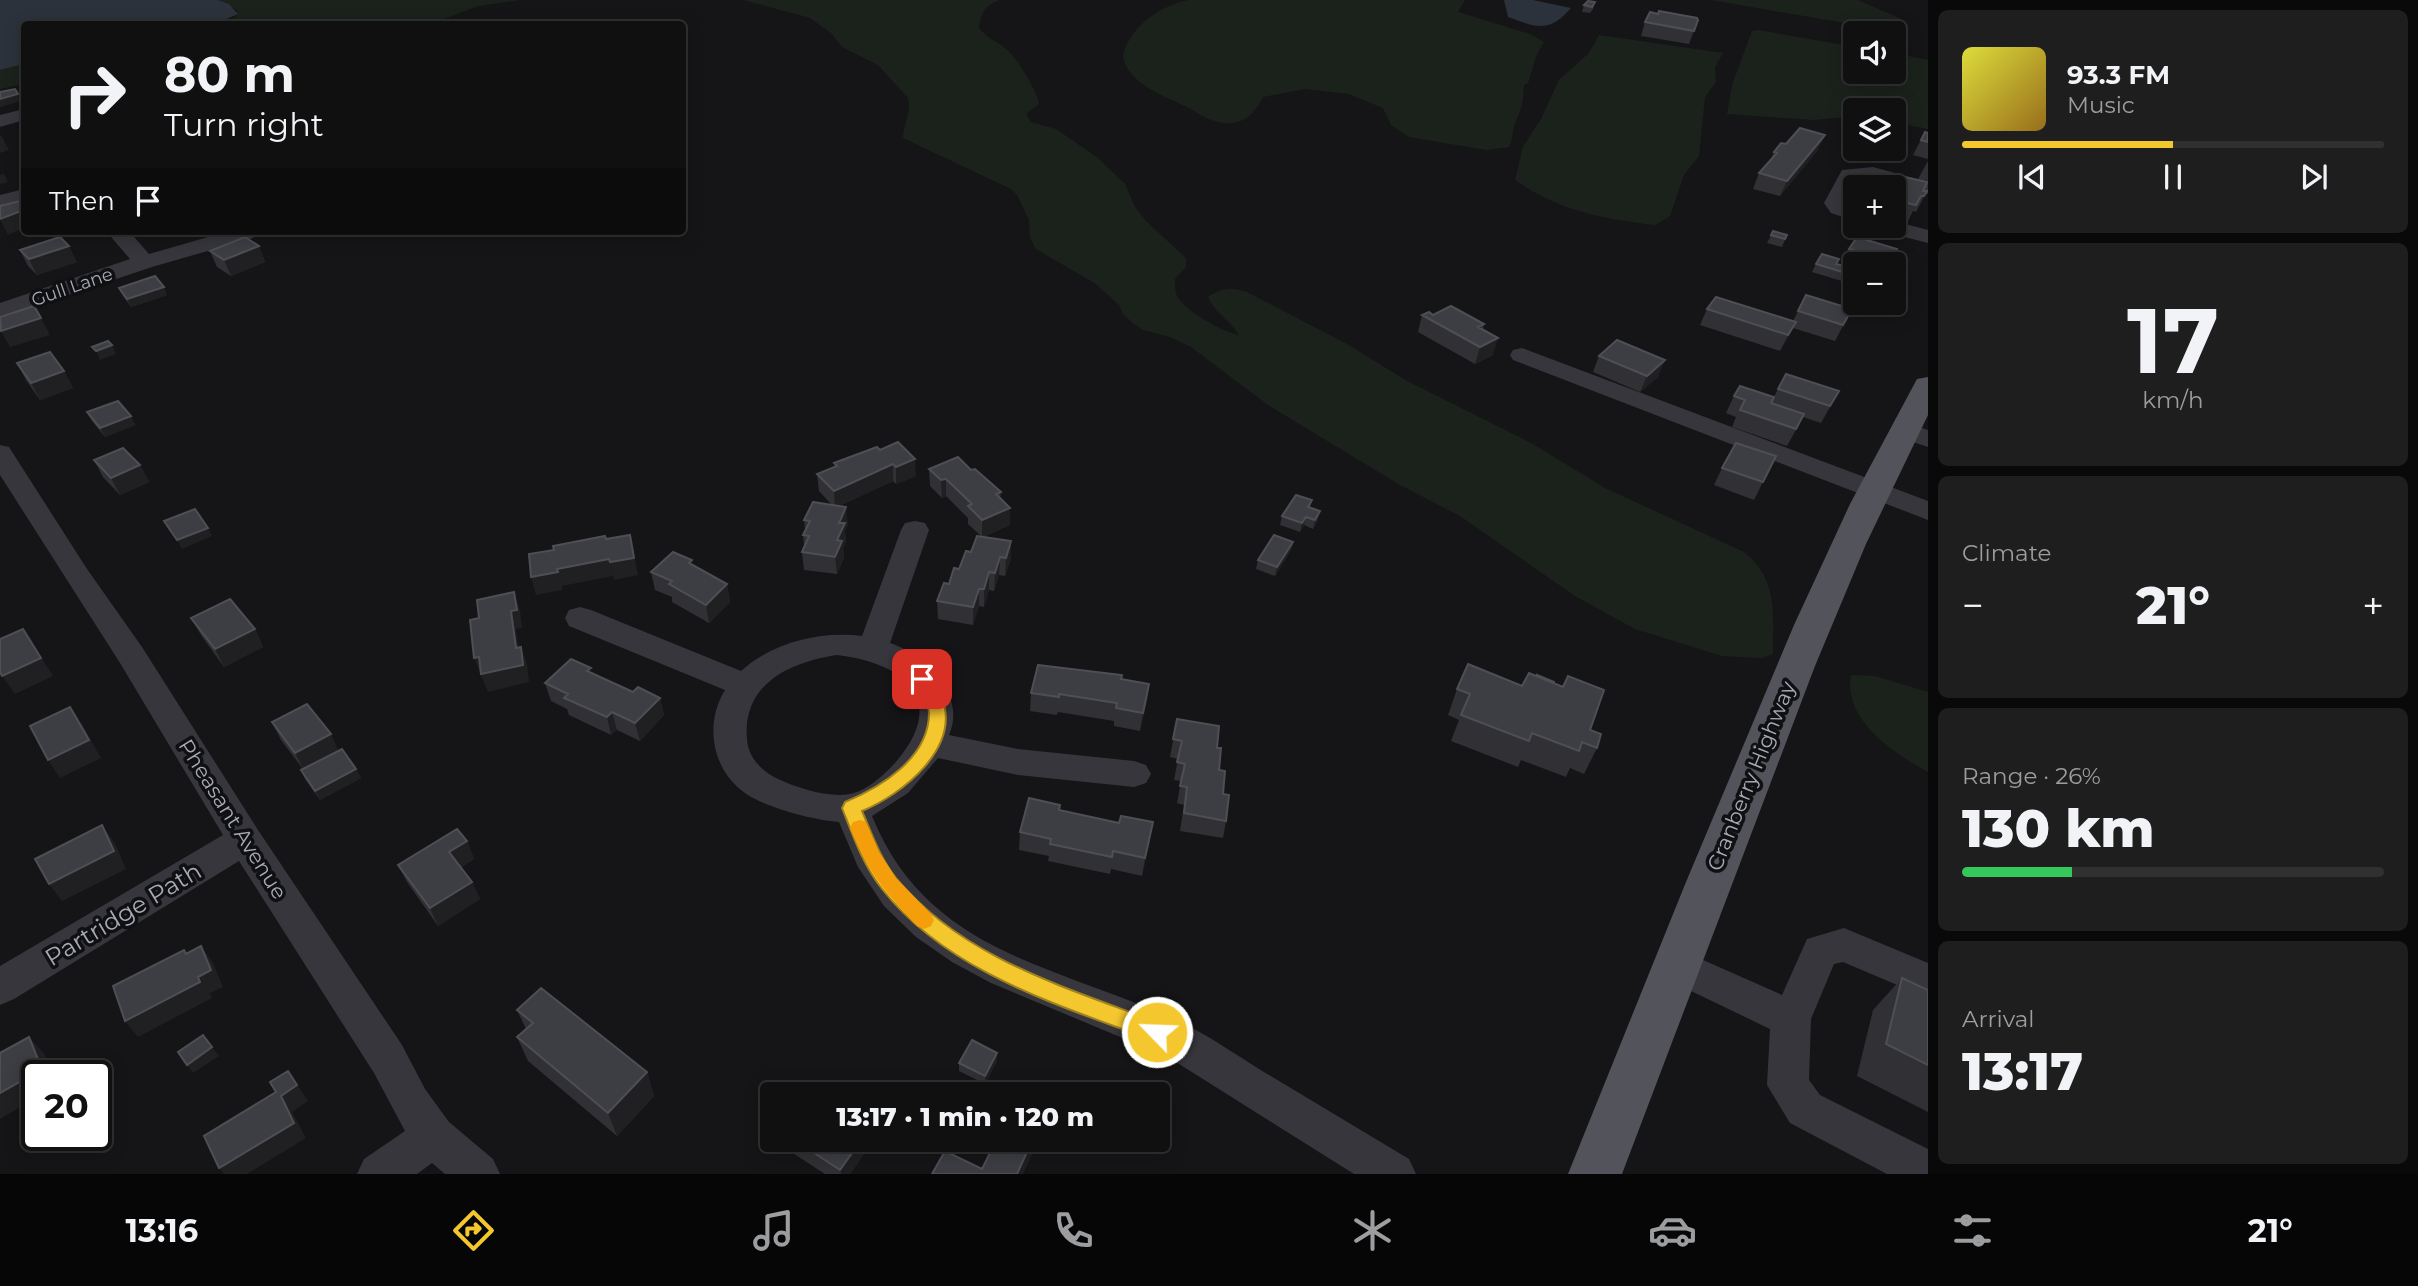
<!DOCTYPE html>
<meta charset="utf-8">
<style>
:root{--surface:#101011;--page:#1e1e1f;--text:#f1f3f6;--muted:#9c9d9f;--line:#303031;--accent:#f5c72f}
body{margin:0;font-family:Montserrat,sans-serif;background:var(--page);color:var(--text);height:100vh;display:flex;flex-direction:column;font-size:26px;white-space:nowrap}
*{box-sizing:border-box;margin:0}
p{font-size:23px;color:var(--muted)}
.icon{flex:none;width:38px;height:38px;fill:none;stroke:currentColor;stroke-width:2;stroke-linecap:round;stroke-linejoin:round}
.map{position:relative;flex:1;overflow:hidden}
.details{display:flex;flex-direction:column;gap:10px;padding:10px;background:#090909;width:490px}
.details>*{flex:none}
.guide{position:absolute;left:21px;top:21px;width:665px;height:214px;border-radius:7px;box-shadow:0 4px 18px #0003,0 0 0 2px var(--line);background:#101011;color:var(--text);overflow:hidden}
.fabs{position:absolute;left:1843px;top:21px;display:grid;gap:14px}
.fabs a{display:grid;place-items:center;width:63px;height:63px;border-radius:7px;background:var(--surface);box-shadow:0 4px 18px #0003,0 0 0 2px var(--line);font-size:35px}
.speed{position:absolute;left:21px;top:1060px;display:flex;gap:14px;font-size:35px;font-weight:700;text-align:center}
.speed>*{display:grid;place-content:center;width:91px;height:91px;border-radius:50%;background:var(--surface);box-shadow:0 4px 18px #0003,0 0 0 2px var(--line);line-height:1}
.speed .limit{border:4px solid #111;border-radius:10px;background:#fff;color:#111}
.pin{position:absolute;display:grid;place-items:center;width:60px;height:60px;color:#fff;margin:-30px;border-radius:14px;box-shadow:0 4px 10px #0006}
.me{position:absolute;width:77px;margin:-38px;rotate:294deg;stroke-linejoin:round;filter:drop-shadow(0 0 5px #0008)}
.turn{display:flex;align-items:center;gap:24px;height:147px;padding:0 28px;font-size:32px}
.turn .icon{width:91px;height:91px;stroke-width:2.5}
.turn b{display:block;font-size:49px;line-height:60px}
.then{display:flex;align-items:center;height:66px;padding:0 28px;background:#0003;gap:14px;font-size:26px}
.big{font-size:52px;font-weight:800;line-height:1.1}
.details .widget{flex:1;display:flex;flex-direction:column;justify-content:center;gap:10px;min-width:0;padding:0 24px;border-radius:10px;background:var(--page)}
.details .dial{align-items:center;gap:0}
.dial b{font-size:91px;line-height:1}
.song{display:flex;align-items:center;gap:21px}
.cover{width:84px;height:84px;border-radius:10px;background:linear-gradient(135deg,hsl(60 70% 55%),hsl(40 70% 35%))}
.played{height:7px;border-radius:4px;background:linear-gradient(90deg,var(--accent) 50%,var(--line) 50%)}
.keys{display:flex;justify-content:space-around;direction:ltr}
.heat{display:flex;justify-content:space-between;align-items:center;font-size:38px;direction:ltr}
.charge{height:10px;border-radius:5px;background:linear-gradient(90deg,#34c759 26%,var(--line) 0)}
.trip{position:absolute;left:760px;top:1082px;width:410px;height:70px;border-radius:7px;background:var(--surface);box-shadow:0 4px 18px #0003,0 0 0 2px var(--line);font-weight:800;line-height:70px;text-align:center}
.tab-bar{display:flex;height:112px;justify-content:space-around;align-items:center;background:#060607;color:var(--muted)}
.tab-bar .icon{width:49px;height:49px}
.tab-bar .selected{color:var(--accent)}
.tab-bar b{font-size:32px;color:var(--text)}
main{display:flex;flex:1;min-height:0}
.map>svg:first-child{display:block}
.green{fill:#1b221c}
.water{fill:#2b323b}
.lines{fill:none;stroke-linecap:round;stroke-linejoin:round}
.minor{fill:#36363c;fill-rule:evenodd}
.major{fill:#52535b;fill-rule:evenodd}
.wall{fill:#313135}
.shaded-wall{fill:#202023}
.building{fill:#3d3e43;stroke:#4e4f55;stroke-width:2}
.route{fill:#f5c72f;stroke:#9f811f;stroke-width:2}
.slow{fill:#f59e0b}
.labels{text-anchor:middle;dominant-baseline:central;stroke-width:7;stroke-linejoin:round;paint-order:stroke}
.far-street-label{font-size:18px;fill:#a6aab7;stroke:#101012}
.street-label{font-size:21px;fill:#a6aab7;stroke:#101012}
.near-street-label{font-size:24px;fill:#a6aab7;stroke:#101012}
</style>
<main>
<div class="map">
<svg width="1928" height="1174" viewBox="0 0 1928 1174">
<rect width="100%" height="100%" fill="#151517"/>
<path class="green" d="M218 0H520L478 6 431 24H215L236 17 237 10Z
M743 0H1000C985 5 981 13 979 28 987 38 996 41 1005 48 1017 57 1037 91 1039 104L1026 114 1031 122 1056 129 1098 158 1125 184 1135 207 1146 221 1186 258V267L1175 279C1175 284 1175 292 1177 296 1183 310 1225 333 1239 335 1231 321 1214 312 1208 297 1221 288 1232 287 1247 292L1347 344 1407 381 1533 444 1605 488 1744 552C1778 579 1773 614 1773 654L1762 658 1722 656 1635 629 1575 596 1460 516 1400 485 1268 405 1191 347 1170 337 1143 330 1134 324 1123 314 1119 305 1096 284 1036 249 1030 238 1029 220 1017 195 1011 189 903 138C903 124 912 112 908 98L878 65 842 47 831 33 810 18Z
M1188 0H1465L1458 12 1530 34 1544 42 1537 54 1528 83 1524 85C1523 104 1522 107 1515 124 1512 132 1513 139 1509 147L1486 150 1409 137 1391 125 1383 108 1349 94 1305 89 1263 97C1257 108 1250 119 1237 122 1216 127 1204 116 1187 107 1165 96 1134 87 1124 61 1122 56 1124 51 1126 46 1138 21 1162 6 1188 0Z
M1711 0H1858L1901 19 1903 25 1894 30 1879 29Z
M1758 30 1855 47V72H1894V53L1928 60V129L1894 122V110H1855V116L1814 120 1727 114 1732 85 1752 31Z
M1599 35 1723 53 1715 67 1716 82 1705 97 1699 156 1684 175 1670 216 1655 225C1603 219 1559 211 1515 180L1523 147 1542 117 1559 80 1589 53Z
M24 64V84L0 89V70Z
M1851 675 1875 676 1928 692V772C1893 753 1843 720 1851 675Z"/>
<path class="water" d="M0 0H218L229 4 238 14 215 24H24V64L0 70Z
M1504 0H1533L1571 8C1549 33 1538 28 1508 17Z"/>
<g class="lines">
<path class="minor" d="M24 109V120L0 127V115Z
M1873 167 1928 182V194L1872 179 1856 180 1844 203 1855 208V221L1831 213 1824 203 1842 170Z
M24 189V201L0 208V195Z
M1894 221 1928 230V243L1881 231 1878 226H1894Z
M106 231H129L149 254 229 231 256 233 253 238 152 267 0 318V303L130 259Z
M1522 348 1928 501V520L1513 360 1510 355 1513 350Z
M1904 422 1928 430V447L1895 436 1891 430 1895 424Z
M0 445 9 447 87 569 142 647 258 830 402 1045 425 1089 449 1122 493 1159 500 1174H445L432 1163 417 1174H357L364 1159 405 1131 374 1073 239 861 14 999 0 1005V966L223 835 120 663 0 475Z
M915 521 925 523 929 530 890 643C925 655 967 694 949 735L1018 749 1134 761 1146 765 1151 774 1146 783 1134 787 1018 775 938 758 908 793 872 816C931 962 1073 966 1196 1030 1218 1042 1238 1056 1259 1069 1309 1099 1359 1129 1409 1159L1416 1174H1354L1168 1057 991 983 952 962 916 937 884 906 858 867 839 822C813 820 766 808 745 793 712 770 704 724 725 690L569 626 565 618 569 610 580 607 591 610 741 671C773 642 820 631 862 636L901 530 905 523ZM837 655C906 663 950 701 894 764 883 776 866 791 850 794 829 798 797 788 778 779 761 771 748 757 747 739 742 684 790 662 837 655Z
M1844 928 1928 963V998L1843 962 1834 964 1811 1019 1809 1080 1820 1095 1928 1149V1174H1887L1790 1123 1767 1085 1770 1029 1662 977 1657 965 1662 953 1676 948 1782 995 1807 939Z"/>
<path class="major" d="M1928 377V415L1866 544 1815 666 1622 1174H1568L1686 882 1794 625 1850 504 1917 379Z"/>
</g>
<path class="wall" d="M1595 2 1593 9 1590 13 1582 12 1584 5Z
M1658 14 1698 20 1689 44 1641 36 1645 22Z
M1925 132 1928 133V159L1913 155Z
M1818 150 1780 196 1753 189 1759 173 1770 161 1774 152Z
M1928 161V181L1918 179Z
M1894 190 1927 191 1916 212 1913 211 1908 221 1894 217Z
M1773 231 1787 235 1782 247 1767 243Z
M259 246 265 262 231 276 217 267 210 251Z
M1849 249H1897L1890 264H1855V274L1851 273 1845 282 1812 272 1816 264H1837L1841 265Z
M20 250 77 262 37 275 28 266Z
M119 288 167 295 131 307 123 296Z
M1707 309 1793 321 1798 311 1852 309 1835 341 1793 328 1780 351 1700 325Z
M1422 315H1433L1484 324 1483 330 1493 355 1475 364 1418 332Z
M1599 356 1658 377 1640 392 1593 372Z
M17 363 64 371 73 388 40 400 26 380Z
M1778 389 1839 391 1821 423 1803 417 1787 446 1732 427 1736 417 1726 413 1734 396 1774 397Z
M87 412 131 416 135 425 105 437 92 421Z
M877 447 916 476 896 484 893 481 839 506 848 524 845 530 846 541 843 548 844 558 837 574 804 570 802 552 804 546 803 535 805 530 804 520 832 505 819 491 817 474 835 467 834 463Z
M1776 456 1754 500 1714 485 1722 468Z
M94 460 140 465 149 482 120 495 103 477Z
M929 469 971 470 1001 492 1000 499 1010 508V525L983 537 1011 541V559L1005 576 999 575 994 591 989 590 984 607 979 606 973 625 938 619 937 601 981 536 968 524V518L946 496 942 498 930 486Z
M1312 500 1310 508 1318 520 1313 529 1304 525 1300 532 1280 525 1282 516Z
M1293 542 1291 550 1275 576 1256 569 1258 560Z
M651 572 727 584 730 602 709 623 672 602V597L655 590Z
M191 618 255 629 263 647 224 667 201 635Z
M592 673 633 692 660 698 664 715 640 741 617 730 611 735 569 715 567 709 551 701 545 683Z
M1568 676 1597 748 1584 774 1570 768 1566 777 1521 760 1518 767 1451 741 1459 720 1448 715 1457 689 1554 683 1563 687Z
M1122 679 1149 684 1140 731 1114 726V721L1058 712 1057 715 1030 711 1031 693Z
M1177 719 1217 748 1226 821 1223 838 1180 831 1184 805 1177 803 1181 781 1174 780 1178 759 1170 757Z
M272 722 338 750 356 769 361 778 320 800 305 779 301 770 303 769 281 740Z
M1060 805V810L1119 823 1153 822 1142 876 1111 869 1110 874 1048 861 1049 856 1019 850 1020 832Z
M467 841 474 859 461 867 472 882 480 899 438 926 407 882 398 865Z
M1902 978 1928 990V1112L1857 1076 1873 1010Z
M517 1010 647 1072 654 1096 617 1136 528 1061 517 1037 526 1029Z
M997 1053V1061L985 1084 959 1071V1063Z
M786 1139H868L869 1147 850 1174H825L788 1150Z
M977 1139H1039V1140L982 1169 989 1155 977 1149Z"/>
<path class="shaded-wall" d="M18 94 21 101 0 107V99Z
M1 135 9 150 0 153V136Z
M1825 135 1818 150 1780 196 1787 181Z
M4 174 8 182 0 184V175Z
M21 211 24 217V228L8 235 0 219Z
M69 246 77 262 37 275 29 259Z
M259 246 265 262 231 276 224 260Z
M164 287 167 295 131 307 127 299Z
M41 318 50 335 10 347 1 331Z
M1796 322 1788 338 1780 351 1788 335Z
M1498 338 1493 355 1475 364 1480 347Z
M112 345 116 354 100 360 96 351Z
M1665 360 1658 377 1640 392 1647 376Z
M64 371 73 388 40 400 31 383Z
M131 416 135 425 105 437 100 428Z
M915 459 916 476 896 484V467Z
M893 464V481L835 508 834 491Z
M140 465 149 482 120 495 111 478Z
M946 479V496L942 498 941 480Z
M846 507 848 524 845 530 846 541 843 548 844 558 837 574 835 557 839 523Z
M1010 508V525L982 537V520Z
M1320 511 1318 520 1313 529 1315 520Z
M1306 517 1304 525 1300 532 1302 523Z
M208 528 212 536 182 549 177 540Z
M630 535 638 575 614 580 610 562Z
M1011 541V559L1005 576 1006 558Z
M1293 542 1291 550 1275 576 1277 567Z
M1000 557 999 575 994 591 995 573Z
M609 559 613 576 562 586V590L536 595 531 577 557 569Z
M989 572V590L984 607V589Z
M727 584 730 602 709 623 706 605Z
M979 589V606L973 625V607Z
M514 592 520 610 522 628 516 629 521 665V647L527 664 529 682 488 692 474 658 516 648 511 611Z
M23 629 53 676 15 694 2 676Z
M255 629 263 647 224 667 215 649Z
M1149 684 1147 702 1140 731 1143 713Z
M660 698 664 715 640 741 635 723Z
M70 707 82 724 101 758 60 778 48 760Z
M612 712 617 730 611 735 607 717Z
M331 734 339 752 304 771 295 753Z
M356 769 361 778 320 800 315 791Z
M1153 822 1150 840 1142 876 1145 858Z
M102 825 115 843 126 869 62 901 49 884Z
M467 841 474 859 457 869 449 852Z
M472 882 480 899 438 926 430 908Z
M201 946 213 963 223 987 210 993 212 998 138 1037 125 1021 198 977Z
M29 1037 44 1053 54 1076H37V1097L0 1119V1093Z
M212 1047 219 1056 193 1073 187 1065Z
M997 1053V1061L985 1084V1076Z
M288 1071 308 1101 292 1112 306 1138 247 1174H224L219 1168 281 1096Z
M647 1072 654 1096 617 1136 608 1113Z
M97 1088 105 1096 113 1109 96 1121Z
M862 1139H868L869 1147 850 1174H841L840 1170Z
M1033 1139H1039V1140L1023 1174H1017Z"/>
<path class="building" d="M1588 1 1595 2 1592 7 1584 5Z
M1659 11 1697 18 1698 20 1694 31 1645 22 1650 12 1658 14Z
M15 89 18 94 0 99V92Z
M1800 128 1825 135 1787 181 1759 173 1777 153 1774 152 1781 143 1786 144Z
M1925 132 1928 133V142L1921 140Z
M1900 176 1927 182 1923 191H1927L1924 196H1921L1916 205 1894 200V190Z
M24 200V215L21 211 0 219V206Z
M1773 231 1787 235 1785 239 1771 235Z
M60 237 69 246 29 259 20 250Z
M245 237 259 246 224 260 210 251Z
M1857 237 1897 249 1890 260 1876 256 1873 261 1856 256 1859 252 1849 249Z
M1822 254 1839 259 1836 264 1853 268 1849 274 1816 264Z
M155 276 164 287 127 299 119 288Z
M1806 295 1852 309 1843 325 1798 311Z
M1716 297 1796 322 1788 335 1707 309Z
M34 306 41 318 1 331 0 317Z
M1451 306 1484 324 1478 327 1498 338 1480 347 1422 315 1429 312 1433 315Z
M1617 340 1665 360 1647 376 1599 356Z
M108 341 112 345 96 351 92 347Z
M50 352 64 371 31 383 17 363Z
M1786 374 1839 391 1830 406 1778 389Z
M1740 386 1774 397 1771 403 1804 414 1796 429 1740 410 1745 400 1734 396Z
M118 401 131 416 100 428 87 412Z
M898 442 915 459 896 467 893 464 834 491 817 474 837 466 834 463 877 447 880 450Z
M1736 443 1776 456 1763 482 1722 468Z
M123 448 140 465 111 478 94 460Z
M958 457 971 470 975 469 1001 492 996 494 1010 508 982 520 968 506 972 504 946 479 941 480 929 469Z
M1296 495 1312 500 1308 507 1320 511 1315 520 1306 517 1302 523 1282 516Z
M813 502 846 507 839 523H845L837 540 842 541 835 557 802 552 809 536 803 535 810 521 804 520Z
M195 509 208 528 177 540 164 521Z
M630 535 634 558 610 562 609 559 557 569 558 572 531 577 529 554 554 550 553 546 605 536 606 539Z
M1274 535 1293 542 1277 567 1258 560Z
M977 536 1011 541 1006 558 1000 557 995 573 989 572 984 589H979L973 607 937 601 944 583 949 584 954 568 959 569 966 551 971 552Z
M673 552 692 560 689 563 727 584 706 605 669 584 672 581 651 572Z
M514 592 517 610 511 611 516 648 521 647 523 665 481 674 479 657 474 658 470 620 479 618 477 600Z
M230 599 255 629 215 649 191 618Z
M23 629 41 658 2 676 0 672V639Z
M571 659 591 668 587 671 633 692 638 687 660 698 635 723 612 712 607 717 564 698 568 694 545 683Z
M1468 664 1522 686 1529 673 1563 687 1568 676 1604 690 1590 730 1601 734 1597 748 1582 742 1579 751 1532 733 1529 741 1461 715 1470 694 1457 689Z
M1038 665 1122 675 1121 679 1149 684 1143 713 1116 708 1117 703 1059 694V697L1031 693Z
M1537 675 1554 682V683L1537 676Z
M307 704 331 734 295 753 272 722Z
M70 707 89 740 48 760 30 726Z
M1177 719 1219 726 1217 748H1221L1219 770 1225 771 1223 794 1229 795 1226 821 1184 813 1187 787 1180 786 1185 764 1177 762 1182 741 1173 739Z
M342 749 356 769 315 791 301 770Z
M1029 798 1060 805 1059 810 1119 823 1121 816 1153 822 1145 858 1113 851 1112 857 1050 844 1051 839 1020 832Z
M102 825 114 851 49 884 35 859Z
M457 829 467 841 449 852 472 882 430 908 398 865Z
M201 946 211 970 198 977 200 982 125 1021 113 986 184 950 186 954Z
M1902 978 1928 990V1065L1886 1044Z
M541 988 647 1072 608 1113 517 1037 533 1023 517 1010Z
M203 1035 212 1047 187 1065 178 1052Z
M29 1037 42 1069 0 1093V1053Z
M972 1040 997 1053 985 1076 959 1063Z
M288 1071 297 1085 281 1096 294 1123 219 1168 204 1136 276 1092 270 1082Z
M97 1088 106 1101 96 1108V1089Z
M793 1139H862L840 1170Z
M988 1139H1033L1017 1174H932L945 1151 982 1169 995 1143Z"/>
<path class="route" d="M922 673C933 676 938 687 942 698 961 748 903 794 862 811 872 834 880 858 896 878 964 960 1069 988 1165 1025L1168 1032 1165 1039 1157 1042C1060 1005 949 974 882 889 863 865 853 836 842 808L845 802C881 787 929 758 929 713 929 701 919 690 914 679Z"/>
<path class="slow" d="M860 820 866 822 879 852 896 878 931 914 934 920 931 926 924 929 917 926C885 892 868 872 850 828L853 822Z"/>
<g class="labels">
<g class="far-street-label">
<text transform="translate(72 287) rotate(-19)">Gull Lane</text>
</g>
<g class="street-label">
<text transform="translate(1751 776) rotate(-68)">Cranberry Highway</text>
<text transform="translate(233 819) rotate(58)">Pheasant Avenue</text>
</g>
<g class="near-street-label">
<text transform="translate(123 914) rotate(-31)">Partridge Path</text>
</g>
</g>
</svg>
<div class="fabs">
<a><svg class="icon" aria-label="sound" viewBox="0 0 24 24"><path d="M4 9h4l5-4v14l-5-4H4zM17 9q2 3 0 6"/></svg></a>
<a><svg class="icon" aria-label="layers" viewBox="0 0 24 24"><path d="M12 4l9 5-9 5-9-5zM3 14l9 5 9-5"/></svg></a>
<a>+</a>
<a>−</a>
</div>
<div class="speed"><div class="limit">20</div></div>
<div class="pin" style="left:922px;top:679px;background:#d93025"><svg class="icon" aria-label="arrive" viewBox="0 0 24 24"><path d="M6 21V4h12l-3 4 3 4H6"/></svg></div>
<svg class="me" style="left:1157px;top:1032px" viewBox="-20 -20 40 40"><circle r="17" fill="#f5c72f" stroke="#fff" stroke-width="3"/><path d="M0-11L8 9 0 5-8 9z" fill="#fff"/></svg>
<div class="trip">13:17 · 1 min · 120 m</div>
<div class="guide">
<div class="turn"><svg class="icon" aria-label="right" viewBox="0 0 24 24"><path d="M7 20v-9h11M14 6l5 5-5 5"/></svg><div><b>80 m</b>Turn right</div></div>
<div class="then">Then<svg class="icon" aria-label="arrive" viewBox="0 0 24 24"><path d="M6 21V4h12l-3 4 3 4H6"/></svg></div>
</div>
</div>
<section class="details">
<div class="widget">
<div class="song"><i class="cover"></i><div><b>93.3 FM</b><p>Music</p></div></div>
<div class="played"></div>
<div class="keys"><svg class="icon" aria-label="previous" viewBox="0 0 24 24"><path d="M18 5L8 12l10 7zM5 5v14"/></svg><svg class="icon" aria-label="pause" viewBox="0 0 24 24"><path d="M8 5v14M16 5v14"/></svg><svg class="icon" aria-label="next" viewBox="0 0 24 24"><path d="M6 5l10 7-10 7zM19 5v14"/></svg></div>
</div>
<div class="widget dial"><b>17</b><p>km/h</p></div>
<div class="widget"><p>Climate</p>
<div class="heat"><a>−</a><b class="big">21°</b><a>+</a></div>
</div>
<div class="widget"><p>Range · 26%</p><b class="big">130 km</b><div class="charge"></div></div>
<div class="widget"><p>Arrival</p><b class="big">13:17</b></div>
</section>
</main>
<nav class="tab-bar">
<b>13:16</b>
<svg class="icon selected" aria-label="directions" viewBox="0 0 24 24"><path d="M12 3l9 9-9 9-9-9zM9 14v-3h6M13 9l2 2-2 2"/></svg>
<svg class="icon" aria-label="music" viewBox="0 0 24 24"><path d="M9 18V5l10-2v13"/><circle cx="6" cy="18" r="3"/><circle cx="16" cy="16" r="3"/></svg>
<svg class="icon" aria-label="phone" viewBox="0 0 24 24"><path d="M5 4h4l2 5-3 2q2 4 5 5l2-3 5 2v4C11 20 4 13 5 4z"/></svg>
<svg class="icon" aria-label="climate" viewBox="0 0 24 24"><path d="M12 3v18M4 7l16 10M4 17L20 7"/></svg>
<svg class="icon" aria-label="car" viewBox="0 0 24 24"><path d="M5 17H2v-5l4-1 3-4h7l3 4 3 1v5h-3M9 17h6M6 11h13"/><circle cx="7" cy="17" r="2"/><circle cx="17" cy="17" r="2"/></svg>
<svg class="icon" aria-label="filters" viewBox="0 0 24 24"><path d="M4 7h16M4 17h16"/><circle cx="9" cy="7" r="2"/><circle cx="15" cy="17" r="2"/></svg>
<b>21°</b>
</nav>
